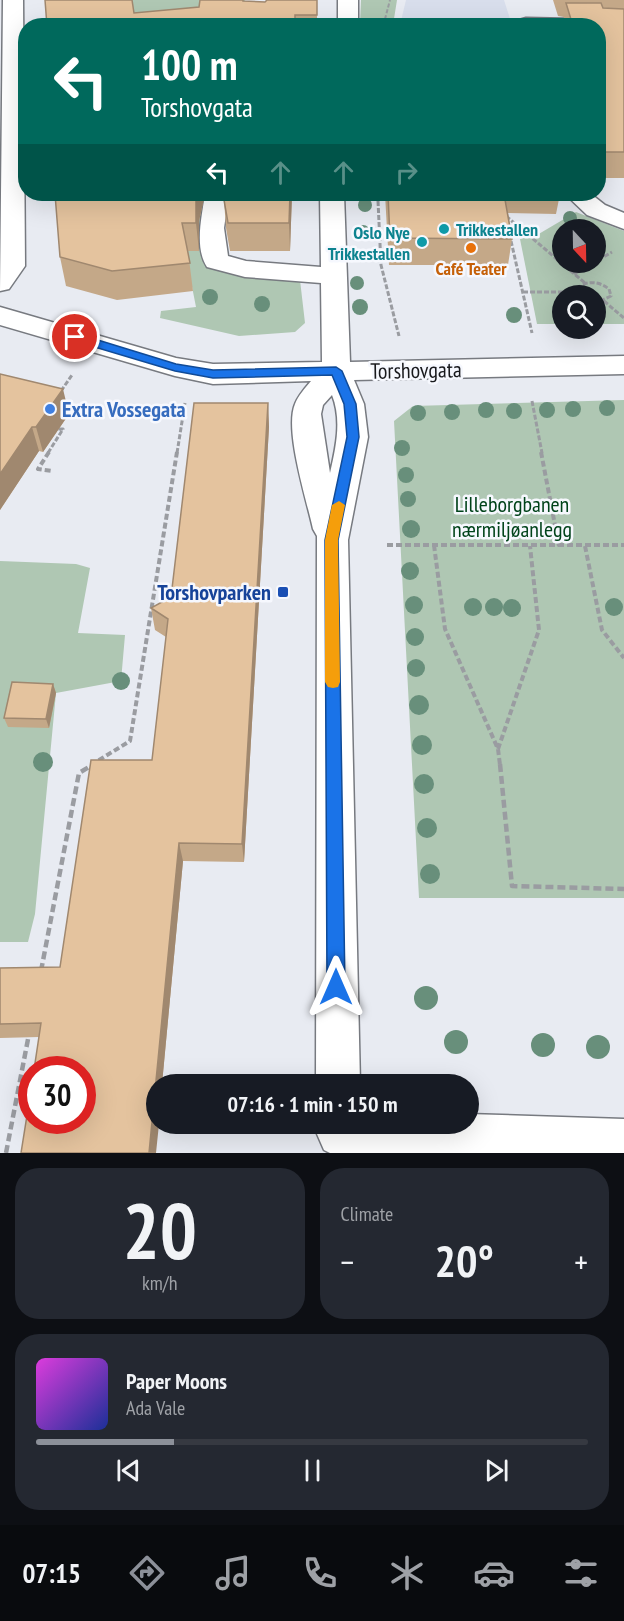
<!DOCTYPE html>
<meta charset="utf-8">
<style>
:root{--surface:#171b24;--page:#242831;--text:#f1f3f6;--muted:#9ea1a6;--line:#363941;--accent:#8c9099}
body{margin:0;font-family:"PT Sans Narrow",sans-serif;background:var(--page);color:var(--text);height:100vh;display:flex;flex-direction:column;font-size:22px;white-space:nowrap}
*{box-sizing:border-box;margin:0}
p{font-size:20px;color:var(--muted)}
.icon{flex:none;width:33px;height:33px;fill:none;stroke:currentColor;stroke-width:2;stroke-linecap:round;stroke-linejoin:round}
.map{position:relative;height:1153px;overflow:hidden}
.drawer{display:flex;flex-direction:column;gap:15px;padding:15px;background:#0d0f14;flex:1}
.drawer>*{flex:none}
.guide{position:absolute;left:18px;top:18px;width:588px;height:183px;border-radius:24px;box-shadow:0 6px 24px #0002;background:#00695c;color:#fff;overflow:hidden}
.needle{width:39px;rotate:158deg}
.fabs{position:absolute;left:552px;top:219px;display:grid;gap:12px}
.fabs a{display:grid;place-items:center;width:54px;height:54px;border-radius:50%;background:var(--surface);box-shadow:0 6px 24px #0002;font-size:30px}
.speed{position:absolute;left:18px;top:1056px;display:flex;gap:12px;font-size:30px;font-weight:700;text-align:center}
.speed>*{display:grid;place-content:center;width:78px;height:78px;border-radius:50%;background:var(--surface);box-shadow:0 6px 24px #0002;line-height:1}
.speed .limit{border:9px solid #d22;background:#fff;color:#111}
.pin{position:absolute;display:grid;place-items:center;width:51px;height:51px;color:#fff;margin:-26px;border:3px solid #fff;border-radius:50%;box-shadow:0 2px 6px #0007}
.me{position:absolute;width:66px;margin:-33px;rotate:0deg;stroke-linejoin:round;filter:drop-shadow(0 0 4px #0008)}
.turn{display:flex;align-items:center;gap:21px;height:126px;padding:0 24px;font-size:27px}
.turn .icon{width:78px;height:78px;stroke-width:2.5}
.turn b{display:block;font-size:42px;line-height:51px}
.lanes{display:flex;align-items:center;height:57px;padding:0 24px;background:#0003;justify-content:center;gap:30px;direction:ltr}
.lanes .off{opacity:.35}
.big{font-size:45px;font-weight:700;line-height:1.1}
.drawer .widget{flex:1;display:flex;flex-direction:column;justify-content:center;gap:9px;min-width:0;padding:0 21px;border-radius:24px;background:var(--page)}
.drawer .dial{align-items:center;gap:0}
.dial b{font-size:78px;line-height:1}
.song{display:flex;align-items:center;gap:18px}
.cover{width:72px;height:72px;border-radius:9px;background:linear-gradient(135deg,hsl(300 70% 55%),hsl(230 70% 35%))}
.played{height:6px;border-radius:3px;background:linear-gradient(90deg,var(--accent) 25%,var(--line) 25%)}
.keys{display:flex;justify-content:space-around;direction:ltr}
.heat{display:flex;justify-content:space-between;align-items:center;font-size:33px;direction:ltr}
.drawer .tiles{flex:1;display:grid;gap:15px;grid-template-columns:1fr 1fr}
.widget:last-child{grid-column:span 2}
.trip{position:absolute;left:146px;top:1074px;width:333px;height:60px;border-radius:30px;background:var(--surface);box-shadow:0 6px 24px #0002;font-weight:700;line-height:60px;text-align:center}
.tab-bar{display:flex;height:96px;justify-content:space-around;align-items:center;background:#090b0e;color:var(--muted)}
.tab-bar .icon{width:42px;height:42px}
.tab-bar .current{color:var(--accent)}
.tab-bar b{font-size:27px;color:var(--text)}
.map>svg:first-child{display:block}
.built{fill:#d8deec}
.green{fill:#afc7b3;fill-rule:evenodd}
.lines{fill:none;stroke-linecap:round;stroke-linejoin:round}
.minor-casing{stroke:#777a80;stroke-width:3}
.path-far3{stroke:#9a9ca1;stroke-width:2;stroke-dasharray:4 2;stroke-linecap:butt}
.path-far2{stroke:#9a9ca1;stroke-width:3;stroke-dasharray:5 2;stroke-linecap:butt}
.path-far1{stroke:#9a9ca1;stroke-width:4;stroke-dasharray:6 3;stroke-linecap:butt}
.path{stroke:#9a9ca1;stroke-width:4.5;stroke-dasharray:8 4;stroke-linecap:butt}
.minor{fill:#fff;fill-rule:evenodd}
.tree{fill:#688f7b}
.wall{fill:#c4a888}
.shaded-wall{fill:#a0886f}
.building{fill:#e4c39e;stroke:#a0886f;stroke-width:1.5}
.route{fill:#1a73e8;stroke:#114b97;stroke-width:1.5}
.slow{fill:#f59e0b}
.culture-dot{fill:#0f9aa8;stroke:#f6f8fe;stroke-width:2}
.food-dot{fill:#e8710a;stroke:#f6f8fe;stroke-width:2}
.shop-dot{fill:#3f7fe0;stroke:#f6f8fe;stroke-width:2}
.transit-dot{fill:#1a4fb4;stroke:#f6f8fe;stroke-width:2}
.labels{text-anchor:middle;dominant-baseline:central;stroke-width:5;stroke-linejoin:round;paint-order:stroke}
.far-culture-label{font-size:18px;font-weight:bold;fill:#0d838f;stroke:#f6f8fe;text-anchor:start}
.far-food-label{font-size:18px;font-weight:bold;fill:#c56008;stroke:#f6f8fe}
.street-label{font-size:22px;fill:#18191c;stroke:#f6f8fe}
.shop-label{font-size:22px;font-weight:bold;fill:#366cbe;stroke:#f6f8fe;text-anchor:start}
.park-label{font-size:22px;fill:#00431a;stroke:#f6f8fe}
.transit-label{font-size:22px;font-weight:bold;fill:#164399;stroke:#f6f8fe;text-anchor:end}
</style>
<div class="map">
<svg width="624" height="1153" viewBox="0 0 624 1153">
<rect width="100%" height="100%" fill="#e8ebf2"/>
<path class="built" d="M406 0H504L512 25H400Z"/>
<path class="green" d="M125 0H245L249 19 109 26Z
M361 0H397L393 25H360Z
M215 204 216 261 220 271 300 280 305 323 295 332 239 336 160 318 161 311 196 307 184 246 148 206Z
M576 212 624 231V324H596V296H562V324H537L520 239 537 235ZM562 230H596V262H562Z
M624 400V898H419L394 421 413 406Z
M0 561 76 564 90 568 78 633 125 635 121 681 56 693 35 914 28 942H0Z"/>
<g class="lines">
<g class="minor-casing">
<path id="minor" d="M3 0H23L25 266 9 289 0 291Z
M338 0H358V26H338Z
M526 18 624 20V32L598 31V26H517L519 20Z
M205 194H229L224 228 228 256 246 261 321 267 320 194H344L350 362 624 356V374L354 380 364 404 368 437 348 540 360 1084H316L317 536 313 529C307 501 284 430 295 404 298 396 305 388 311 381L213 384 175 376 0 325V307L176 358 213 364 322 362 321 283 245 277 207 267C194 247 202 216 205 194ZM332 395C342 420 336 447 330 473L321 414 323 405Z
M565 194H591L605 205 624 213V229L587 215Z
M468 1114 624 1119V1153H330L324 1150 317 1134 321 1124H468Z"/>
</g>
<path class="path-far3" d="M385 19 390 0
M378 194V202"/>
<path class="path-far2" d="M378 201 381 265 399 336
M506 216 585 283
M511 241 532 333
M574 274 612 252
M523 292H578
M580 296 578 291 581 285C591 281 600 282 609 289L611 296 596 303
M604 301 624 318
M61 391 72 375
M532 401 542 453
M48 453 63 429H58
M177 453 185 403"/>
<path class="path-far1" d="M49 452 38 469 52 471
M541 452 559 546
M387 545H624
M434 545 445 629 498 749 500 765
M585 546 602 630 624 658
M498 749 539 630 530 546
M91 765 130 741 177 452"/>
<path class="path" d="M500 764 512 886 624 889
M41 971 79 773 94 764
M6 1153 29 1034"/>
<use href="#minor" class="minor"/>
</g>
<g class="tree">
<circle cx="365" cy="205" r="7"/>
<circle cx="570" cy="218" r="7"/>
<circle cx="363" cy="232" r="7"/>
<circle cx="357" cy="283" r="7"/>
<circle cx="210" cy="297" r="8"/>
<circle cx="262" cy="304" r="8"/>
<circle cx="360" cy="307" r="8"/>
<circle cx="514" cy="315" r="8"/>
<circle cx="607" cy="408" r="8"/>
<circle cx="573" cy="409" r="8"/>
<circle cx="486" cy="410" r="8"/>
<circle cx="547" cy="410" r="8"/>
<circle cx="514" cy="411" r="8"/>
<circle cx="452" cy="412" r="8"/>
<circle cx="418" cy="413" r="8"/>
<circle cx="402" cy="448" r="8"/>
<circle cx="406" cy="475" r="8"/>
<circle cx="408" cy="499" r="8"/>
<circle cx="411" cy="529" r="9"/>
<circle cx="410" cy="571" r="9"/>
<circle cx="414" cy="605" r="9"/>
<circle cx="473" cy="607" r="9"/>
<circle cx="494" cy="607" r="9"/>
<circle cx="614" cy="607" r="9"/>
<circle cx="512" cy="608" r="9"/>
<circle cx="415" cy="637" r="9"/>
<circle cx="416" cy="668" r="9"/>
<circle cx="121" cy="681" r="9"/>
<circle cx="419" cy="705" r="10"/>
<circle cx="422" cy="745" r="10"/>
<circle cx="43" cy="762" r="10"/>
<circle cx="424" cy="784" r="10"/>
<circle cx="427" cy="828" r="10"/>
<circle cx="430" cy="874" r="10"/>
<circle cx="426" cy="998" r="12"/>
<circle cx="456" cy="1042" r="12"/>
<circle cx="543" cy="1045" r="12"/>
<circle cx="598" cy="1047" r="12"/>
</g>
<path class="wall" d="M317 0V26H47L134 13 199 7 243 1 265 2Z
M553 0H624V178H598V26H562L564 17 558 16Z
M55 194H205L199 221V251H188L193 291 117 300 66 286 60 257Z
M292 194 290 251H230L226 228 224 200Z
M385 194H560L556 214 508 213 512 239 508 265H389Z
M0 374 69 414 43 452 39 451 0 510Z
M268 403 269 427 244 862 183 861 162 1084H156L39 1037 0 1038V968L60 967 152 760 166 637 155 630 151 608 171 597Z
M53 684 56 693 49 728 8 727 4 718Z"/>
<path class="shaded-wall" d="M196 194H205L199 221V251L196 223Z
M290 194H292L290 251 289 223Z
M63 389 69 414 43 452 36 427Z
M268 403 269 427 244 862 242 844Z
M32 427 39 451 0 510V474Z
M53 684 56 693 49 728 46 719Z
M179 843 183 861 162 1084H156V1124H159L156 1153H149Z"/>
<path class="building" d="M45 0H132L134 13 199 7 200 0H243V1L265 2 267 0H317V15H295V26H47Z
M566 3H601L603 8 624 9V152H598V26H573Z
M55 194H196V223H182L190 263 112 271 60 257Z
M225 194H290L289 223H228L224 200Z
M388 194H504L512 239 390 238Z
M0 374 63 389 36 427H32L0 474Z
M194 403H268L242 844 179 843 149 1153H21L32 1084V1120H82V1070H34L41 1023 0 1024V968L60 967 91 760H152L168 619 151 608 171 597Z
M12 682 53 684 46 719 4 718Z"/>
<path class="route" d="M75 333 176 364 213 370 336 367 342 371 356 404 359 437 338 540 345 987 342 993 336 996 330 993 327 987 325 540 347 437 344 404 332 375 213 378 175 371 71 340V334Z"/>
<path class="slow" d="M339 501 345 505 338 540 340 682 338 687 333 688 328 687 325 682V540L332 505Z"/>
<g class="culture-dot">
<circle cx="444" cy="229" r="6"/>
<circle cx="422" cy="242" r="6"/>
</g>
<circle class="food-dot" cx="471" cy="248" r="6"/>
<circle class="shop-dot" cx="50" cy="409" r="6"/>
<rect class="transit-dot" x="277" y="586" width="12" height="12" rx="3"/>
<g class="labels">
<g class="far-culture-label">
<text x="456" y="229">Trikkestallen</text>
<text x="410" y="232" text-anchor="end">Oslo Nye<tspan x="410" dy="21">Trikkestallen</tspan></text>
</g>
<g class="far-food-label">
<text x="471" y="268">Café Teater</text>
</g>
<g class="street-label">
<text transform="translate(416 370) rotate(-1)">Torshovgata</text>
</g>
<g class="shop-label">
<text x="62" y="409">Extra Vossegata</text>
</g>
<g class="park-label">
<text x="512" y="504">Lilleborgbanen<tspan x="512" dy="25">nærmiljøanlegg</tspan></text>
</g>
<g class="transit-label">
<text x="271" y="592">Torshovparken</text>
</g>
</g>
</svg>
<div class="fabs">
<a><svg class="needle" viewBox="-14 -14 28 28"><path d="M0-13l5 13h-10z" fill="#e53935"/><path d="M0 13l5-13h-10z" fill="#9ea1a6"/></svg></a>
<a><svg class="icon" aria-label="search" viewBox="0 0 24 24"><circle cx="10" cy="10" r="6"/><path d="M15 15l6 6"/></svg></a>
</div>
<div class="speed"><div class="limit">30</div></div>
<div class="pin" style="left:75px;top:337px;background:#d93025"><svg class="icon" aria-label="arrive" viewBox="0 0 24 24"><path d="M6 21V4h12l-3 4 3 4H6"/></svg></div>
<svg class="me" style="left:336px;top:987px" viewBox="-20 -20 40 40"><path d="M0-17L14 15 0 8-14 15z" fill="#1a73e8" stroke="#fff" stroke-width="4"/></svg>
<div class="trip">07:16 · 1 min · 150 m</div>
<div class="guide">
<div class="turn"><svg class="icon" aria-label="left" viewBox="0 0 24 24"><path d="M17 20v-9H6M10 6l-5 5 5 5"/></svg><div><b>100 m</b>Torshovgata</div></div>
<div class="lanes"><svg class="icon" aria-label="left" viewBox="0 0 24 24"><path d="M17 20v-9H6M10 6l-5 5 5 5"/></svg><svg class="icon off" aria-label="ahead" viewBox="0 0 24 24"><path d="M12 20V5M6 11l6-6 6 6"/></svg><svg class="icon off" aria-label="ahead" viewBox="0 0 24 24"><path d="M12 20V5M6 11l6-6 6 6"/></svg><svg class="icon off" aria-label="right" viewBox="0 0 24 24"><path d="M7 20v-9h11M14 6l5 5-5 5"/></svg></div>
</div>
</div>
<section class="drawer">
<div class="tiles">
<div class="widget dial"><b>20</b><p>km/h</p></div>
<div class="widget"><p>Climate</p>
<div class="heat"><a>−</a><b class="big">20°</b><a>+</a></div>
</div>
<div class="widget">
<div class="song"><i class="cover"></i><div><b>Paper Moons</b><p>Ada Vale</p></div></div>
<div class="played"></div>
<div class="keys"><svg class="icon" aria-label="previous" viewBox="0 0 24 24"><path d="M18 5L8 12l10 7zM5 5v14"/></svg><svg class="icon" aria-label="pause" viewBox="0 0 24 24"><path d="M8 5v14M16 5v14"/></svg><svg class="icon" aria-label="next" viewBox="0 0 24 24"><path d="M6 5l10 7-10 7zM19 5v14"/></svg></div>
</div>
</div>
</section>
<nav class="tab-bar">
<b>07:15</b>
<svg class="icon current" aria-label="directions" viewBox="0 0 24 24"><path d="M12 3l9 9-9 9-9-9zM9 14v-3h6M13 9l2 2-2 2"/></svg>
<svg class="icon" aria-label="music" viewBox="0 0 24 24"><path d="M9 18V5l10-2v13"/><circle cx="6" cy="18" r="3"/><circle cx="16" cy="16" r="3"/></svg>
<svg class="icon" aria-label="phone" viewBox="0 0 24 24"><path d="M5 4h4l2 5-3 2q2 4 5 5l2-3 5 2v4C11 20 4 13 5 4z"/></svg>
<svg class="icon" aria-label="climate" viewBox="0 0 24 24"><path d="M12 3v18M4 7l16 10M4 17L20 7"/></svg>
<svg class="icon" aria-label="car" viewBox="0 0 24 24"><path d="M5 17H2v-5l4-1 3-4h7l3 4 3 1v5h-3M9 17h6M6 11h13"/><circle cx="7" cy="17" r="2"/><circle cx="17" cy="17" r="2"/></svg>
<svg class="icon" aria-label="filters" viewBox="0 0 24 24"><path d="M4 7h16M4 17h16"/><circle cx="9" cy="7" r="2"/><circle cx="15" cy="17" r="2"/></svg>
</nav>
